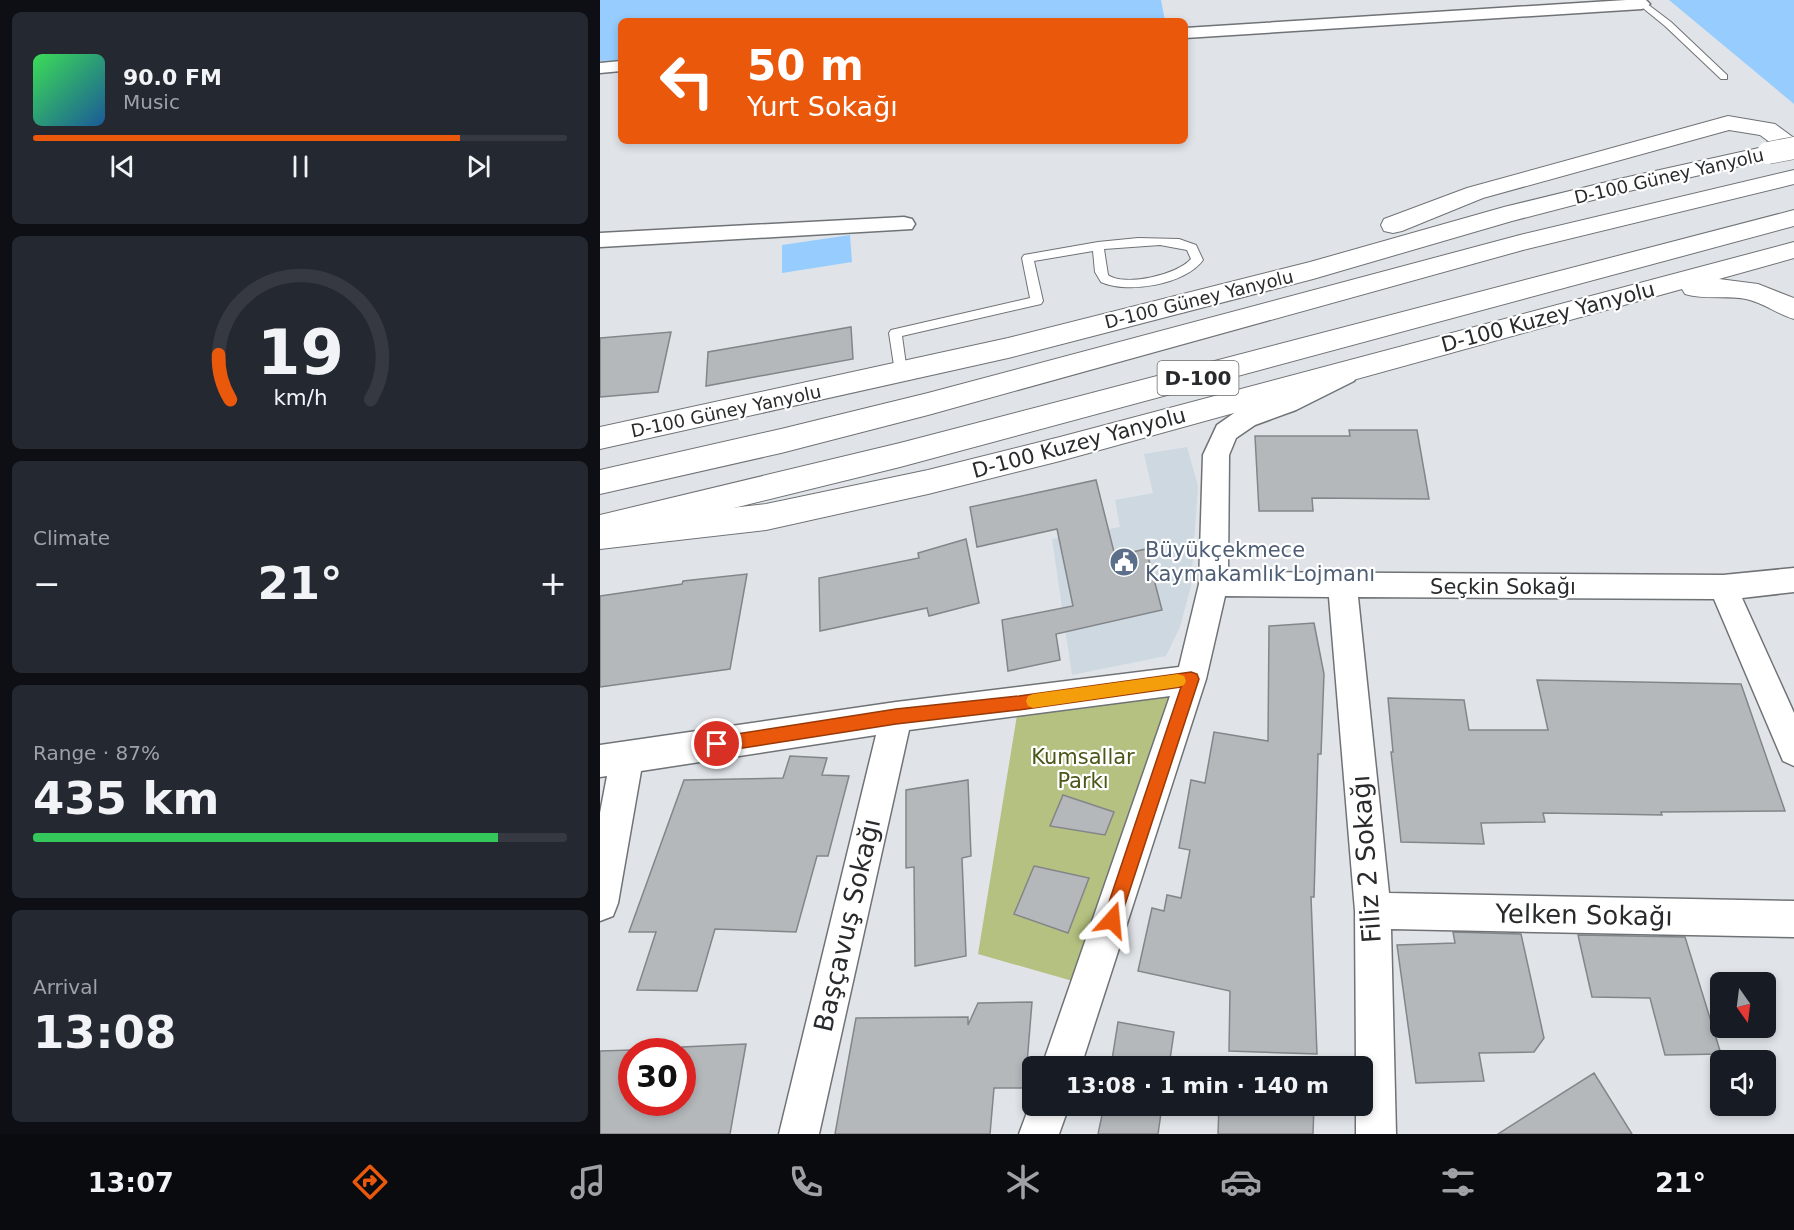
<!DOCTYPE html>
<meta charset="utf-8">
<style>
:root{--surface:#171b24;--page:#242831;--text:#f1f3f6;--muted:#9ea1a6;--line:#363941;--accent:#ea580c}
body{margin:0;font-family:"DejaVu Sans",sans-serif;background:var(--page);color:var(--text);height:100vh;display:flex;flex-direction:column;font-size:22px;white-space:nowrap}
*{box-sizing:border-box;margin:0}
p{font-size:20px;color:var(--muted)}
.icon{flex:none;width:33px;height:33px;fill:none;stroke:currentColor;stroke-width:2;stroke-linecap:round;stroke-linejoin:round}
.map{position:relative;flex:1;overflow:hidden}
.panel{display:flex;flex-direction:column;gap:12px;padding:12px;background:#0d0f14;width:600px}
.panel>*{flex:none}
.banner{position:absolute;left:18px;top:18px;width:570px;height:126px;border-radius:9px;box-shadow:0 3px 9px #0003;background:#ea580c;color:#fff;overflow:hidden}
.needle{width:39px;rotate:166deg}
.tools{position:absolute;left:1110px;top:972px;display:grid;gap:12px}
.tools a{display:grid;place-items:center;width:66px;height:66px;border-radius:9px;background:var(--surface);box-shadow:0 3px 9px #0003;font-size:30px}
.speed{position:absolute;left:18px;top:1038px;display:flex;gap:12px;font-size:30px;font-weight:700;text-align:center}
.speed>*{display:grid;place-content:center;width:78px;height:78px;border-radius:50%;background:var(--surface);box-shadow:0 3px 9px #0003;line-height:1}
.speed .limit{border:9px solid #d22;background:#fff;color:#111}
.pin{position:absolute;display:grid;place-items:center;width:51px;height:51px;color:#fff;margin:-26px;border:3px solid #fff;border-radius:50%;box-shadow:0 2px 6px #0007}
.me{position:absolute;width:66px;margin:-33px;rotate:18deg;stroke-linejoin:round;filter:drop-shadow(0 0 4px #0008)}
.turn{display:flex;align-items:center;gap:21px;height:126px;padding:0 30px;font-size:27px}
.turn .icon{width:78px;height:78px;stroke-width:2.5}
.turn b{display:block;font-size:42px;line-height:51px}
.big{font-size:45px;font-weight:600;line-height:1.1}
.panel .widget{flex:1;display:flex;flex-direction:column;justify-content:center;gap:9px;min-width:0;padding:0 21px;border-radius:9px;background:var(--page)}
.panel .dial{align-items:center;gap:0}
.dial svg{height:156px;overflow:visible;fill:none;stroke:var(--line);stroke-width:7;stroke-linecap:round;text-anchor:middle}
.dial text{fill:var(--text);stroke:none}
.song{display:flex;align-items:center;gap:18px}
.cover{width:72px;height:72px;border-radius:9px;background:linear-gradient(135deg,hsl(130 70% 55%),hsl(210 70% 35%))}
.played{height:6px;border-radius:3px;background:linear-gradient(90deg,var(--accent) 80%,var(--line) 80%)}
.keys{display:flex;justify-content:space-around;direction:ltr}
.heat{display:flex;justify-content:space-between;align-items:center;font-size:33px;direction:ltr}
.charge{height:9px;border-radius:4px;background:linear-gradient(90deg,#34c759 87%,var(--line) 0)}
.trip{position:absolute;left:422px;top:1056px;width:351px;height:60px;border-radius:9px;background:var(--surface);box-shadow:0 3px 9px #0003;font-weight:600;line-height:60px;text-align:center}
.tab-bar{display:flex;height:96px;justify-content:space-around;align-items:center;background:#090b0e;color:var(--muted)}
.tab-bar .icon{width:42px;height:42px}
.tab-bar .current{color:var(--accent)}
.tab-bar b{font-size:27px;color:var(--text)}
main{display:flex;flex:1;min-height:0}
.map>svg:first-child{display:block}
.built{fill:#ced8e1}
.green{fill:#b4c180}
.water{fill:#96ccfe}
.building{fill:#b4b8bb;stroke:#828689;stroke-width:1.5}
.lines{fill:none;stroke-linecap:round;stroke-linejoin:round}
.lane-casing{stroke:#6f7376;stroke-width:2}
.street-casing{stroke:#6f7376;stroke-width:3}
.primary-casing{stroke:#6f7376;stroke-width:2}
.highway-casing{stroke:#6f7376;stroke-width:2}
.lane{fill:#fff;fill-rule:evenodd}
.street{fill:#fff;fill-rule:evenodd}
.primary{fill:#fff;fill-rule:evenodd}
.highway{fill:#fff;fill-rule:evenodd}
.primary-bridge-casing{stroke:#6f7376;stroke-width:23;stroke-linecap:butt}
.primary-bridge{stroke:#fff;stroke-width:22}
.route{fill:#ea580c;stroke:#983908;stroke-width:1.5}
.slow{fill:#f59e0b}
.labels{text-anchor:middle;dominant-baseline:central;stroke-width:4.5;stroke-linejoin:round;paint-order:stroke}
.far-street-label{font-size:18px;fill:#292a2c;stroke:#fff}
.shield{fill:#fff;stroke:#696a6b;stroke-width:1.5}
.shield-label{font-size:20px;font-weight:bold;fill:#292a2c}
.street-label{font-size:21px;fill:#292a2c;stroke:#fff}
.service-label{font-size:21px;fill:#4e5e75;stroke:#fff;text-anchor:start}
.park-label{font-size:21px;fill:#4c5618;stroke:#fff}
.near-street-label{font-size:26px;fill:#292a2c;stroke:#fff}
</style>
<main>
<section class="panel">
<div class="widget">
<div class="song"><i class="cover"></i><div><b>90.0 FM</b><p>Music</p></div></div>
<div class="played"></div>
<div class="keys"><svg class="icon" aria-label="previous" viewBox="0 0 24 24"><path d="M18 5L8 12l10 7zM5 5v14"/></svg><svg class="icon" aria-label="pause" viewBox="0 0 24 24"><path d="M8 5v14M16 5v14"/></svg><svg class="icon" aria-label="next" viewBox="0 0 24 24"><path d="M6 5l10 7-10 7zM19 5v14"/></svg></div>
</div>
<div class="widget dial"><svg viewBox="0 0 100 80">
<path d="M14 69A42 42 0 1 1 86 69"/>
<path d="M14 69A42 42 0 0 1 8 46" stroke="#ea580c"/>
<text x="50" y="56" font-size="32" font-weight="700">19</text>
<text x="50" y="72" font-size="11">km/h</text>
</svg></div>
<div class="widget"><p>Climate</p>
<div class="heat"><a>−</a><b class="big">21°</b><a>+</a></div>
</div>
<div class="widget"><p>Range · 87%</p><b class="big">435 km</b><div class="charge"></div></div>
<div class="widget"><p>Arrival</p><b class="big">13:08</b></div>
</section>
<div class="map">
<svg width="1194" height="1134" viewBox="0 0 1194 1134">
<rect width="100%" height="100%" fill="#e0e4e8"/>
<path class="built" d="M587 447 598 486 591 586 580 627 566 656 472 675 452 539 520 527 515 500 553 493 544 454Z"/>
<path class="green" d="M591 679 490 986 378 954 419 703Z"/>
<path class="water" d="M0 0H561L565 21H21V60L0 61Z
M1069 0H1194V104Z
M250 235 252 262 182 273V245Z"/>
<path class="building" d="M251 327 253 359 106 386 108 352Z
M71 332 58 392 0 397V338Z
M749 430H817L829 499 712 498 713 511H659L655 436H750Z
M496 480 515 556 546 549 562 610 456 634 460 660 408 671 402 620 473 606 457 529 377 547 370 507Z
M366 539 379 603 329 616 327 608 220 631 219 578 319 558 318 553Z
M147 574 130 669 0 687V596L82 584 83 581Z
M714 623 724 674 721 754H718L714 897H711L717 1054 629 1051 630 991 538 971 552 908 564 911 567 895 581 898 590 850 579 848 591 780 605 783 614 732 668 741 669 626Z
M937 680 1141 684 1185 811 1061 812 1062 815 943 813 945 822 881 823 884 844 801 842 791 752H793L788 698 864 700 869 730H948Z
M190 756 227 758 222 775 249 776 228 856H217L196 932 115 929 97 991 37 990 56 932H29L84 780 183 778Z
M368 780 371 856 362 858 366 956 315 966 314 867 306 868V790Z
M463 795 514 812 505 835 450 826Z
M434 866 489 878 468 933 414 914Z
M853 932 921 934 944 1038 934 1052 879 1053 884 1081 816 1083 797 945 855 943Z
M978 935 1085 937 1121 1054 1065 1055 1050 998 992 997Z
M432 1002 425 1088H394L390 1134H235L256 1018 368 1017V1025L378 1003Z
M518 1022 574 1032 569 1066H511Z
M146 1044 130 1134H0V1051L32 1050V1102H82V1047Z
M994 1073 1032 1134H898Z
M504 1106H562L558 1134H498Z
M619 1106H714L713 1134H618Z"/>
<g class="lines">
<g class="lane-casing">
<path id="lane" d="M1033 0H1042L1071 22 1127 75V79H1121L1065 26Z
M538 238 579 239 596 245 603 260C585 285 527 294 501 282L495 272 493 251 434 261 443 301 441 304 302 336 307 372 301 377 295 372 289 333 291 330 430 298 422 258 424 255 498 242ZM560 245 587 250 591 259C577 275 525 287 508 275L504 249Z"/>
</g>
<g class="street-casing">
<path id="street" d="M1026 0H1046L1050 4 1042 9 585 38V28Z
M21 61V71L0 73V63Z
M304 217 312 219 315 224 312 229 0 247V233Z
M745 366 754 369 757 375 754 381 696 410 655 425 636 438 629 455 628 572 1123 575 1194 568V592L1142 598 1194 713V766L1183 761 1114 599 758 597 789 893 1194 901V937L791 929 796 1134H756V1106H762V1066H756L755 911 729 597 625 596 606 679 481 1066H442L570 696 309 730 219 1134H179L276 735 41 771 18 903 13 916 0 921V813L7 776 0 777V745L296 702 579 667 599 584 603 455 617 425 637 411 678 396Z
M432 1099V1106H469L459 1134H419Z"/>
</g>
<g class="primary-casing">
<path id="primary" d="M1128 116 1175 124 1194 138V156L1186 154 1160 135 1129 130 883 198 802 231 793 233 784 231 781 225 784 219 867 188Z
M1168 146 1176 148 1179 153 1176 158 1020 193 912 221 713 279 408 358 0 449V427L408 338 710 262 904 207 1019 179Z
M1194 242V258L1119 279 1158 284 1191 297 1194 298V319C1177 314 1164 303 1146 299 1126 295 1104 300 1085 294L1082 289 460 461 328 494 166 530 0 549V523L166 504 328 470 460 437Z"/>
</g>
<g class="highway-casing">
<path id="highway" d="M1194 170V184L923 250 328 415 181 453 0 494V470L181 429 328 393 920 235Z
M1194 210V226L300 467 0 541V515L300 443Z"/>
</g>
<use href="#lane" class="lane"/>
<use href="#street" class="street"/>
<use href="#primary" class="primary"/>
<use href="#highway" class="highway"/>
<g class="primary-bridge-casing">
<path id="primary-bridge" d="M1168 153 1194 148"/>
</g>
<use href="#primary-bridge" class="primary-bridge"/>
</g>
<path class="route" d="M591 672 597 674 599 679 520 920 518 926 512 929 506 926 503 920 581 687 419 710 296 724 117 752 111 750 109 744 111 739 117 737 296 709 419 696Z"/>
<path class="slow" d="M578 674 584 676 586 681 584 685 578 687 433 708 428 706 426 701 428 696 433 694Z"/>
<defs>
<g id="civic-disc" transform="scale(1.5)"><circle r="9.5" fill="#5c6f8a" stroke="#fff"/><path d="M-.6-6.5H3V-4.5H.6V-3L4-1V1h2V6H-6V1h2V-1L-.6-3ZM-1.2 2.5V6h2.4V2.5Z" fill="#fff"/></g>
</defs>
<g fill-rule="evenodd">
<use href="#civic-disc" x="524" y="562"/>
</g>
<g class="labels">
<g class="far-street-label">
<text transform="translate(1069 176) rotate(-13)">D-100 Güney Yanyolu</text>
<text transform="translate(599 299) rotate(-14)">D-100 Güney Yanyolu</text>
<text transform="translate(126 411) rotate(-12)">D-100 Güney Yanyolu</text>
</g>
<rect class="shield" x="557.5" y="361" width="81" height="34" rx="4.5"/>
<g class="shield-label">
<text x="598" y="378">D-100</text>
</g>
<g class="street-label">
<text transform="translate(948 317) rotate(-15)">D-100 Kuzey Yanyolu</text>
<text transform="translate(479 443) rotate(-15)">D-100 Kuzey Yanyolu</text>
<text x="903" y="587">Seçkin Sokağı</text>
</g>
<g class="service-label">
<text x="545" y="550">Büyükçekmece<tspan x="545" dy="24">Kaymakamlık Lojmanı</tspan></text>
</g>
<g class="park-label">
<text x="483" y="757">Kumsallar<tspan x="483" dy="24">Parkı</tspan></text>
</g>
<g class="near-street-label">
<text transform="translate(766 859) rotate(-94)">Filiz 2 Sokağı</text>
<text transform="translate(984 915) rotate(1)">Yelken Sokağı</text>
<text transform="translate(247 925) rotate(-77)">Başçavuş Sokağı</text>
</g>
</g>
</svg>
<div class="tools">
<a><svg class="needle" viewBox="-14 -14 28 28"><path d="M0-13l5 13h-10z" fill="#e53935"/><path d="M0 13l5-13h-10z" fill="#9ea1a6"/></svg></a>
<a><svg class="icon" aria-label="sound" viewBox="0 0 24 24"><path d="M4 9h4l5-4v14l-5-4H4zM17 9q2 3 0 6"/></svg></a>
</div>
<div class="speed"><div class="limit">30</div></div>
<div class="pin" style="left:117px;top:744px;background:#d93025"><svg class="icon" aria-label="arrive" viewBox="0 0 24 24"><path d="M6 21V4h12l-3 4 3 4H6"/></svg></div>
<svg class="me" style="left:512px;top:920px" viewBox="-20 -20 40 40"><path d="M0-17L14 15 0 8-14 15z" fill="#ea580c" stroke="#fff" stroke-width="4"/></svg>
<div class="trip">13:08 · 1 min · 140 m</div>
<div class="banner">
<div class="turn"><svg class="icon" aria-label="left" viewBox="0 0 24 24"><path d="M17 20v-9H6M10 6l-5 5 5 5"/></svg><div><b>50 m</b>Yurt Sokağı</div></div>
</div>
</div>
</main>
<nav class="tab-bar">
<b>13:07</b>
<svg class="icon current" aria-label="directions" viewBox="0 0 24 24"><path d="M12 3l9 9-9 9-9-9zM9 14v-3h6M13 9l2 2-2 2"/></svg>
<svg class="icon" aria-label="music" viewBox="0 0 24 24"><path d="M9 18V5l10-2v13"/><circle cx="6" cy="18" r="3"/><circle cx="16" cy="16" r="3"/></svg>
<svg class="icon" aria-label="phone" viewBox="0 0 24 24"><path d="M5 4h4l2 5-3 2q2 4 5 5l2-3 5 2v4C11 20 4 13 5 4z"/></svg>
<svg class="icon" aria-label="climate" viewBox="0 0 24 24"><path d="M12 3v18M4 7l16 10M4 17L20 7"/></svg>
<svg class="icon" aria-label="car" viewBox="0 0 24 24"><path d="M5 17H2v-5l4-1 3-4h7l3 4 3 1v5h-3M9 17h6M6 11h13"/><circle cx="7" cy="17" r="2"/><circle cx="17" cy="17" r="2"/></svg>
<svg class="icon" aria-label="filters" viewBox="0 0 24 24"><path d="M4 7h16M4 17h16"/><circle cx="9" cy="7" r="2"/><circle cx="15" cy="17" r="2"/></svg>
<b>21°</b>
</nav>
